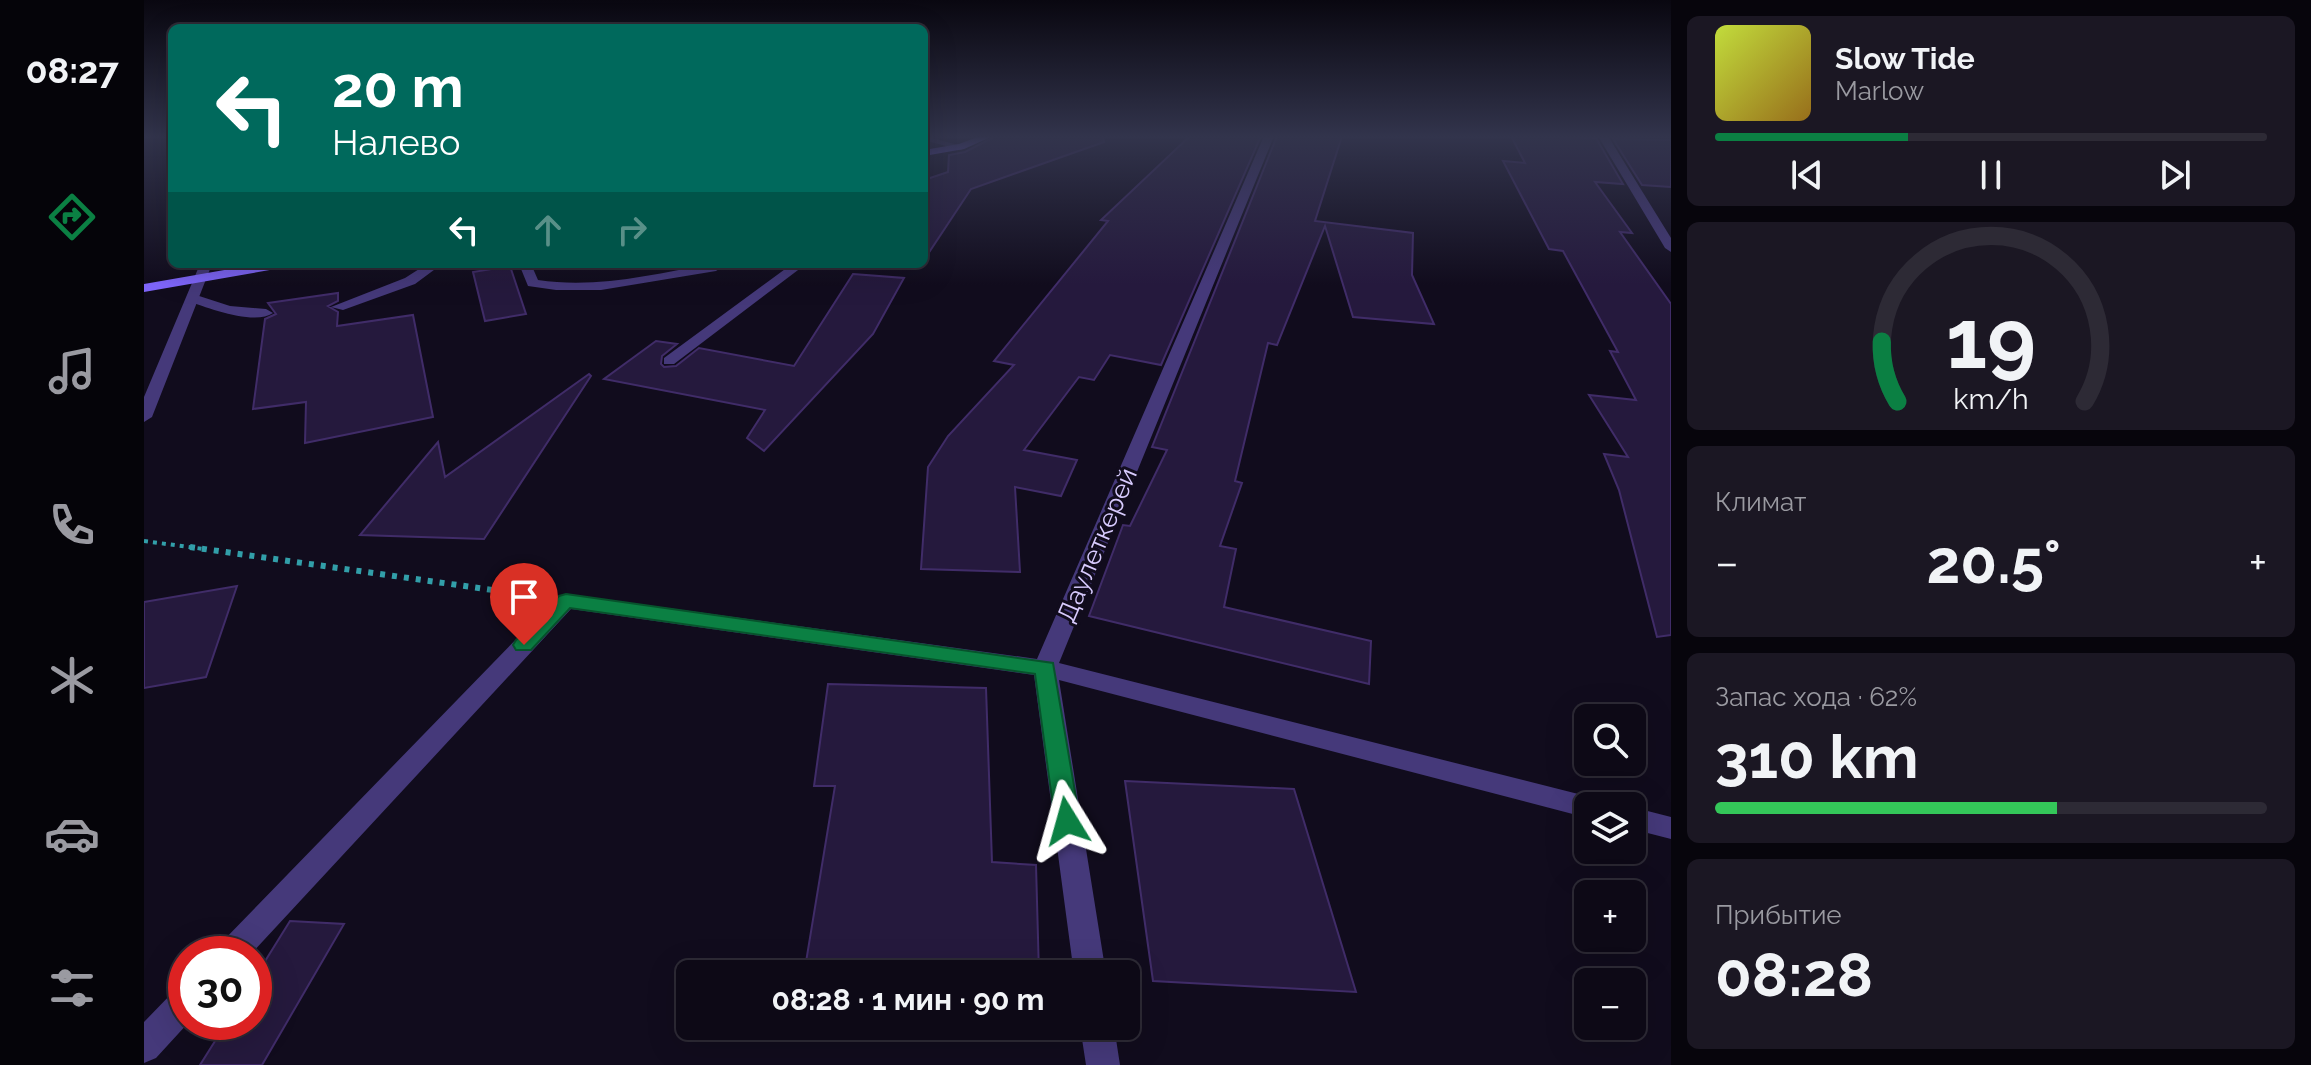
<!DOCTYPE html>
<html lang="ru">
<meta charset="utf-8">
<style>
:root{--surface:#0d0916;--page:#1b1723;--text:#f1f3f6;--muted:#9a9aa1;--line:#2d2a35;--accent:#0b8043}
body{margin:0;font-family:Raleway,sans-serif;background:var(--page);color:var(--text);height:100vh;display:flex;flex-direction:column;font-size:30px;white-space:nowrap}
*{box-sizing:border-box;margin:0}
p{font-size:26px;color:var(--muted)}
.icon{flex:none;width:44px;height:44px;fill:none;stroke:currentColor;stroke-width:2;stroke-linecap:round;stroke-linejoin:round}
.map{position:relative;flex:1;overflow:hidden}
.side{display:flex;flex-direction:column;gap:16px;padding:16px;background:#07050c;width:640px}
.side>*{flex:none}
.banner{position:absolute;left:24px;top:24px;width:760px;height:244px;border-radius:12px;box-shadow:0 8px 32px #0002,0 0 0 2px var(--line);background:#00695c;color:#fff;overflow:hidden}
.controls{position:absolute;left:1430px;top:704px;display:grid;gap:16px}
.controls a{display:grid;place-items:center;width:72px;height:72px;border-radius:12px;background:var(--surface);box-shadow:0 8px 32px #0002,0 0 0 2px var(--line);font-size:40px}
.speed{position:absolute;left:24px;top:936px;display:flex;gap:16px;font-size:40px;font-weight:700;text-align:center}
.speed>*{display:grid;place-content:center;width:104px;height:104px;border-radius:50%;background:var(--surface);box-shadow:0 8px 32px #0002,0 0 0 2px var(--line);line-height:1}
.speed .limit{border:12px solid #d22;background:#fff;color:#111}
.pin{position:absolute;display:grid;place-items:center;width:68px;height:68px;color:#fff;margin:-82px -34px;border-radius:50% 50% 50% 0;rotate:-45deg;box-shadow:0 0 8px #0007}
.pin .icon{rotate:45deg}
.me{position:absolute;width:88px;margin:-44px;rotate:352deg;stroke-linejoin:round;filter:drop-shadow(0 0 6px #0008)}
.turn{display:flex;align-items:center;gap:28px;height:168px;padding:0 32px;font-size:36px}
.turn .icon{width:104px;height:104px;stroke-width:2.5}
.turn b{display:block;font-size:56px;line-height:68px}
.lanes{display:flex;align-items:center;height:76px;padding:0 32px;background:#0003;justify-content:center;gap:40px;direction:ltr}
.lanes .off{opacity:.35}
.big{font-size:60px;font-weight:700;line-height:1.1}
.side .card{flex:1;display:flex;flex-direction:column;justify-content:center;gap:12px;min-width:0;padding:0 28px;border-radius:12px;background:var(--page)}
.side .dial{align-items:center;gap:0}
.dial svg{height:208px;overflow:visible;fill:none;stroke:var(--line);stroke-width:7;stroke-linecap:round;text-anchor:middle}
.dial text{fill:var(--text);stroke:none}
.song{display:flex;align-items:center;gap:24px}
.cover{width:96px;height:96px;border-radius:12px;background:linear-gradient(135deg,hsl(70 70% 55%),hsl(40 70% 35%))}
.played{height:8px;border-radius:4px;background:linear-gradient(90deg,var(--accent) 35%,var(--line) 35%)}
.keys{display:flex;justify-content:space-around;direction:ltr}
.heat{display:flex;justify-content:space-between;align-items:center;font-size:44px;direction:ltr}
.charge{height:12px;border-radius:6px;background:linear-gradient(90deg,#34c759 62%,var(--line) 0)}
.trip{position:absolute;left:532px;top:960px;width:464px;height:80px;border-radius:12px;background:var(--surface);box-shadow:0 8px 32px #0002,0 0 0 2px var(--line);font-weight:700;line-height:80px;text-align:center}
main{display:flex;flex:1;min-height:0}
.tabs{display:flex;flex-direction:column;width:144px;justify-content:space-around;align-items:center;background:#050409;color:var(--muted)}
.tabs .icon{width:56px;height:56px}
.tabs .active{color:var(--accent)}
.tabs b{font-size:36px;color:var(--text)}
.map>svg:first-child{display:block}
.building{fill:#25193d;stroke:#402c68;stroke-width:2}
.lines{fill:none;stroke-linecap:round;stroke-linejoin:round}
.path-far1{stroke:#329fa9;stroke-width:4;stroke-dasharray:4 5;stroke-linecap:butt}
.path{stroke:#329fa9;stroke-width:6;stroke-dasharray:5 7;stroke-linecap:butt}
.lane{fill:#45397a;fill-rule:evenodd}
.street{fill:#45397a;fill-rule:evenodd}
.secondary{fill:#7e65f9;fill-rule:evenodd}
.route{fill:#0b8043;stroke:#07532c;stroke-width:2}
.labels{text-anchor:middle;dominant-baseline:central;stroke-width:6;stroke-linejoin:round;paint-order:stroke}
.street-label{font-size:26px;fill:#d7cafd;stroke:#110c1d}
</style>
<main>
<nav class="tabs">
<b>08:27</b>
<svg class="icon active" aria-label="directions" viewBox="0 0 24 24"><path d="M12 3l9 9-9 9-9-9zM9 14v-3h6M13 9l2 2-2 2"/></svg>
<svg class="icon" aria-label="music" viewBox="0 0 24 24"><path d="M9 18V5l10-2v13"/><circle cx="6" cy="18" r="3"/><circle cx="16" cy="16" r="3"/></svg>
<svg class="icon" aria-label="phone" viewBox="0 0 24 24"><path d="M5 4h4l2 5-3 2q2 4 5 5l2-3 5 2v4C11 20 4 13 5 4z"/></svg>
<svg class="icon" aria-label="climate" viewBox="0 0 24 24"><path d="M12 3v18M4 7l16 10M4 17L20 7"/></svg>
<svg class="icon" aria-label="car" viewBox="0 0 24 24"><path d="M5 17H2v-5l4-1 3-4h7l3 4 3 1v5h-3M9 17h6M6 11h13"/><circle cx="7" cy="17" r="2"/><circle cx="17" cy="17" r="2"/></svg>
<svg class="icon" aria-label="filters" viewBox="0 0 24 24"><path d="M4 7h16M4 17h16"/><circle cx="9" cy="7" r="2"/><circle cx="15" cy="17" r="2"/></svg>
</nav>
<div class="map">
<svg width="1527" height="1065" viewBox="0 0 1527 1065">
<rect width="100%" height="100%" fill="#110c1d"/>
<path class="building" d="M852 136H959L960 142 827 189 780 260V180L804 172 805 155 821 152Z
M1046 136H1117L1017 365 966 355 950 380 935 377 880 450 933 460 917 496 871 487 876 572 777 569 784 467 804 436 870 365 850 361 964 221 957 220Z
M1133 136H1198L1171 221 1269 233 1268 275 1290 324 1209 317 1181 226 1133 345 1124 343 1091 481 1098 483 1076 546 1092 549 1080 607 1227 641 1225 684 945 616 979 525 986 526 1023 450 1008 447Z
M1367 136 1452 138 1479 184 1451 182 1488 233 1476 232 1527 304V635L1513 637 1475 490 1460 454 1484 457 1445 395 1492 400 1466 351 1474 352 1419 251 1405 249 1359 161 1381 163Z
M1469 139 1527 140V187L1498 185Z
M366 266 382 314 341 321 329 272Z
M709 274 760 278 729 334 620 451 603 438 621 410 460 379 512 341 533 344 518 356 517 364 520 367 532 366 555 348 650 366Z
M194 293V301L184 306 194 312 193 326 269 315 289 417 161 443 162 402 109 409 121 319 132 314 124 303Z
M445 374 447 376 340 539 216 535 294 442 301 477Z
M93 586 62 677 0 688V602Z
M684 684 842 688 848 862 892 865 895 974H724L661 968 691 786H670Z
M981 781 1150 789 1212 992 1009 981Z
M146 921 200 924 118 1065H56L83 1022H110V979Z"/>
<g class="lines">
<path class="path-far1" d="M0 541 60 549"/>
<path class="path" d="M46 547 377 594"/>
<path class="lane" d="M283 264H298L271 284 199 310 187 307 261 278Z
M375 264H387L394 280C453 289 510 274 567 264L578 267 572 271 457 290H412L384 286Z
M648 264H662L530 364H520V358Z
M49 294 86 306 122 309 129 313C111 326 64 308 44 301V295Z"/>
<path class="street" d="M780 136 822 147 817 150 780 140Z
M1120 136H1130L915 663 1454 799 1457 806H1444V818L915 680 962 974H930L890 675 427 609 107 954H71L76 944 414 596 422 594 893 659Z
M1454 136H1464L1527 238V252L1521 248Z
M56 264H68L8 417 0 422V397Z
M1488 807 1527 817V839L1488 829Z
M42 986V1022H45L12 1058 0 1063V1022L30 991Z
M936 1026H970L976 1065H942Z"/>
<path class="secondary" d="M836 136H849L820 149 780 156V150L815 144Z
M115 264H143L137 268 0 292V284Z"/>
</g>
<linearGradient id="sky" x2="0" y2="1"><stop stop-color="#090710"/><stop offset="0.48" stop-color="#32344c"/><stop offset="1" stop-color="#32344c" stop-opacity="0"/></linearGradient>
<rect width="1527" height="285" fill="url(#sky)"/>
<path class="route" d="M422 594 909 663 936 821 932 828 923 831 914 828 911 821 891 674 426 608 387 650H372L369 645 372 640 415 596Z"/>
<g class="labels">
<g class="street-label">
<text transform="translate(953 545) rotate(-67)">Даулеткерей</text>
</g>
</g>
</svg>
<div class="controls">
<a><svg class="icon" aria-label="search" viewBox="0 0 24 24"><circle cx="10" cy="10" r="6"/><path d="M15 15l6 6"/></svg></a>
<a><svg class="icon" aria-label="layers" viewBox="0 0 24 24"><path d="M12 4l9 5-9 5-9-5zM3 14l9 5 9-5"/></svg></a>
<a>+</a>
<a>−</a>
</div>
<div class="speed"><div class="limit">30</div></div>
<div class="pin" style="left:380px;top:645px;background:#d93025"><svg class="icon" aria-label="arrive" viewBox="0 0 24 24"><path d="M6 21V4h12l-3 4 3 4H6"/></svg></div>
<svg class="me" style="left:923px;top:821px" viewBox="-20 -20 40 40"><path d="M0-17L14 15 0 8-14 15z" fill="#0b8043" stroke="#fff" stroke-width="4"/></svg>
<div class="trip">08:28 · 1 мин · 90 m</div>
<div class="banner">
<div class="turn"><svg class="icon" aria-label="left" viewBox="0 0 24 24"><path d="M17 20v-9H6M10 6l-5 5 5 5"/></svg><div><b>20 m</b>Налево</div></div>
<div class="lanes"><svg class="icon" aria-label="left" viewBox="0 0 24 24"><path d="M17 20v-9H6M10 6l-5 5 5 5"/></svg><svg class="icon off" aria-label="ahead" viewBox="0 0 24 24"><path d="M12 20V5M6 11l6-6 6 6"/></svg><svg class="icon off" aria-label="right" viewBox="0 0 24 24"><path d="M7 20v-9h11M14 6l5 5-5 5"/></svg></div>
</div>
</div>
<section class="side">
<div class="card">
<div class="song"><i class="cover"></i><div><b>Slow Tide</b><p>Marlow</p></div></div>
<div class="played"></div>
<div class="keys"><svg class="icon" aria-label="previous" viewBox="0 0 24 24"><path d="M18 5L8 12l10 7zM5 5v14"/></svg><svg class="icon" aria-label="pause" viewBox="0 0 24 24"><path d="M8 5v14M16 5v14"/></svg><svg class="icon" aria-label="next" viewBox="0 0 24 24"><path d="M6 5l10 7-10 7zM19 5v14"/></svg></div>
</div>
<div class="card dial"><svg viewBox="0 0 100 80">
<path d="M14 69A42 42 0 1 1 86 69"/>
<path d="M14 69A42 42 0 0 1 8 46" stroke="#0b8043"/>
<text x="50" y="56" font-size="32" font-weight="700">19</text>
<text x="50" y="72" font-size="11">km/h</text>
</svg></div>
<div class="card"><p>Климат</p>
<div class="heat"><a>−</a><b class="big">20.5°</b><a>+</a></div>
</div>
<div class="card"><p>Запас хода · 62%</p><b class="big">310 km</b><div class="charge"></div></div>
<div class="card"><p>Прибытие</p><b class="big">08:28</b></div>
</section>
</main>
